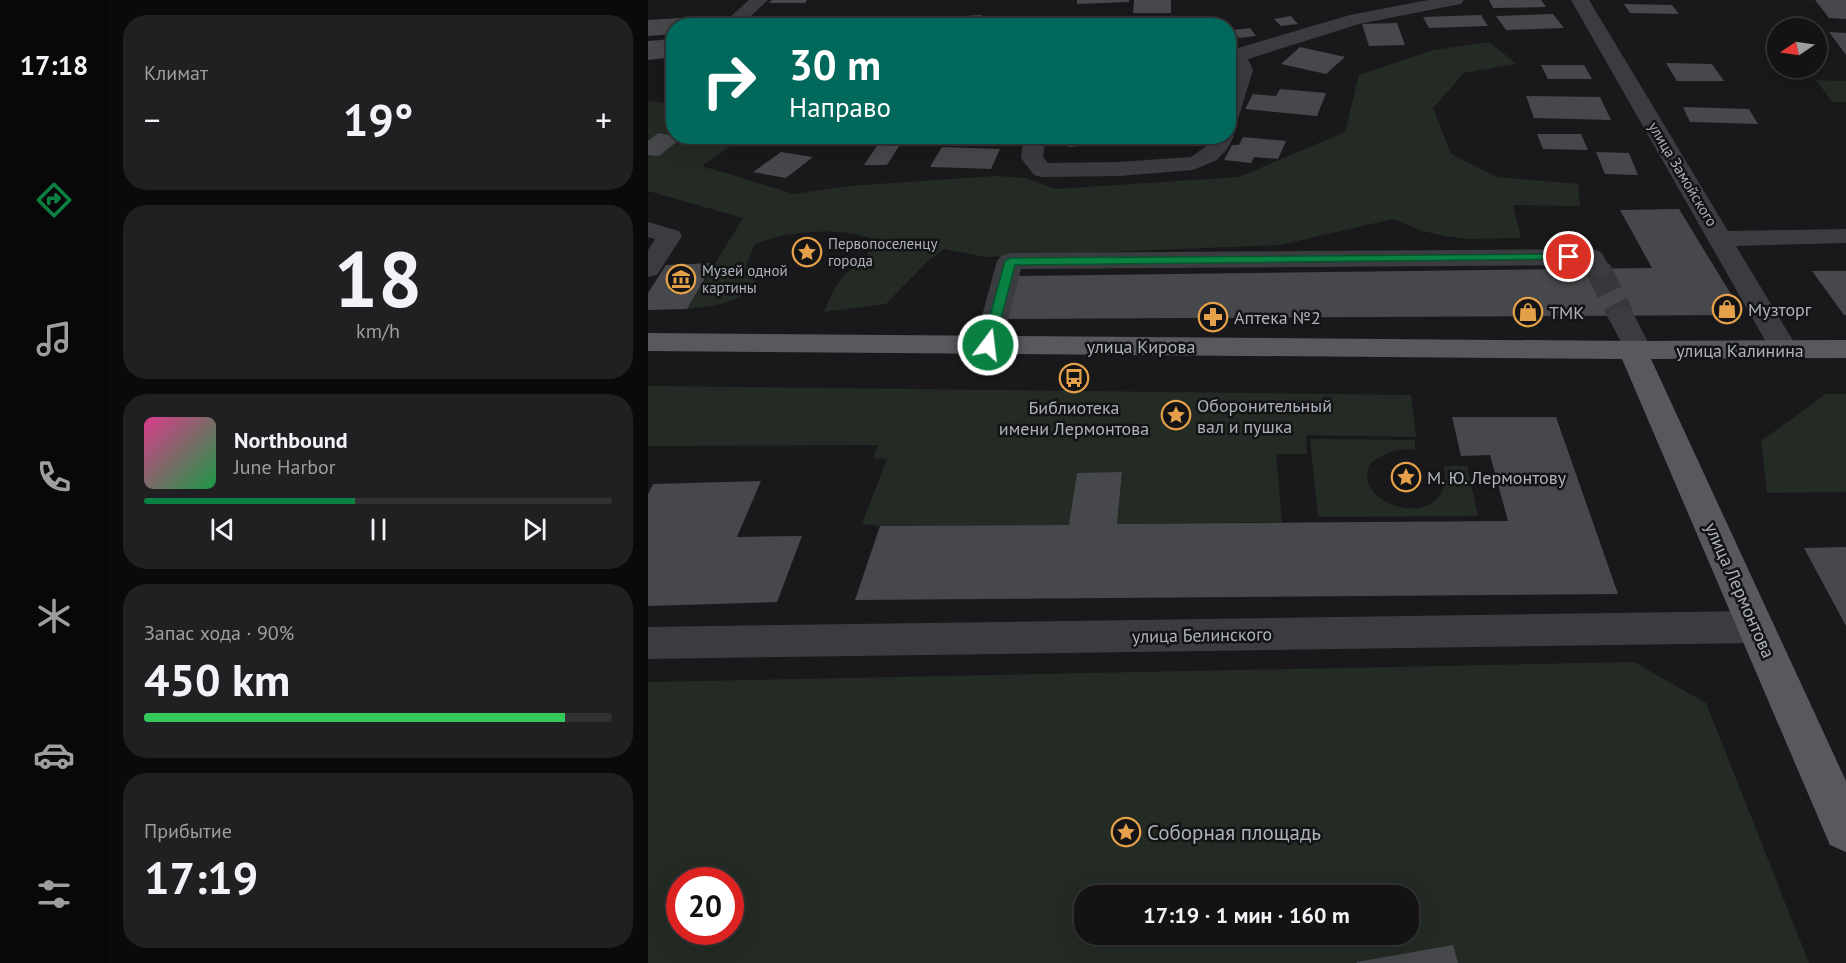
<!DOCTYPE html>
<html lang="ru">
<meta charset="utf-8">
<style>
:root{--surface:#131314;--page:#202022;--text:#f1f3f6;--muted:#9d9ea0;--line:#323234;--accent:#0b8043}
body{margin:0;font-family:"PT Sans",sans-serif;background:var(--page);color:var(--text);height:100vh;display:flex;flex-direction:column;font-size:22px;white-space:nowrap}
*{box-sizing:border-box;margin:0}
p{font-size:20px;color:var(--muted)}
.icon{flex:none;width:33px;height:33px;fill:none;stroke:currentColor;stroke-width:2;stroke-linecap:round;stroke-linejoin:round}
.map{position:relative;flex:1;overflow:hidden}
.drawer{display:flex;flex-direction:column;gap:15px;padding:15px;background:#0a0a0b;width:540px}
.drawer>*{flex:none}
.guide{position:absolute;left:18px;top:18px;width:570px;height:126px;border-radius:24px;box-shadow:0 6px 24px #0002,0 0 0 2px var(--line);background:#00695c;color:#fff;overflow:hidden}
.needle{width:39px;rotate:257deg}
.controls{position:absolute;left:1119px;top:18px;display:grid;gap:12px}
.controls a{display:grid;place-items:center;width:60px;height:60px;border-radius:50%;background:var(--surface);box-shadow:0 6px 24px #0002,0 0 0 2px var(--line);font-size:30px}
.speed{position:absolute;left:18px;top:867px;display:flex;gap:12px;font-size:30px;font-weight:700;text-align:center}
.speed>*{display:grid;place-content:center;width:78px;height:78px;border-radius:50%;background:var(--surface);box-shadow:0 6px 24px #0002,0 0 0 2px var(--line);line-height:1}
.speed .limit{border:9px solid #d22;background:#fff;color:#111}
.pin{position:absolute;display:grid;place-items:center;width:51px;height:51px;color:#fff;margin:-26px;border:3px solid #fff;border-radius:50%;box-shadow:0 2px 6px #0007}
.me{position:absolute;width:66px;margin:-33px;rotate:15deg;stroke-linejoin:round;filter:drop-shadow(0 0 4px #0008)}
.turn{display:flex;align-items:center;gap:21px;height:126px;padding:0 24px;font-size:27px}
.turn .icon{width:78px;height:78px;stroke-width:2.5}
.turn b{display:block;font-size:42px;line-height:51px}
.big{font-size:45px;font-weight:700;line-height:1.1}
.drawer .tile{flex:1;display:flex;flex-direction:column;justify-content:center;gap:9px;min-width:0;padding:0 21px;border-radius:24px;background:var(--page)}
.drawer .dial{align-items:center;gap:0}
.dial b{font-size:78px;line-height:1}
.song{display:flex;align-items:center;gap:18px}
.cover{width:72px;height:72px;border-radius:9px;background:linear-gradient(135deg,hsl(330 70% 55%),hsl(140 70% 35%))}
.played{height:6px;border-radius:3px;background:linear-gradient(90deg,var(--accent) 45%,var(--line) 45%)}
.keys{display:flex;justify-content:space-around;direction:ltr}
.heat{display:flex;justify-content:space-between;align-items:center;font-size:33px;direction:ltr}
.charge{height:9px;border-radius:4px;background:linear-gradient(90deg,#34c759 90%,var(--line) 0)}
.trip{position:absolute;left:426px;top:885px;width:345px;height:60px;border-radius:24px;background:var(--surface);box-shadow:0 6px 24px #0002,0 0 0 2px var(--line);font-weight:700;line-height:60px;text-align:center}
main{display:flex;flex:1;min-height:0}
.dock{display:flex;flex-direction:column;width:108px;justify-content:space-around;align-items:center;background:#080808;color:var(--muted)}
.dock .icon{width:42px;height:42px}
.dock .active{color:var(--accent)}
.dock b{font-size:27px;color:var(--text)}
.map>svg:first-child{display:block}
.green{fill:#232b24;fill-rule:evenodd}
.building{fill:#46484b}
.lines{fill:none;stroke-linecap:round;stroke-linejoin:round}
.minor-tunnel{stroke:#37383b;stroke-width:26;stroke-dasharray:26 13;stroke-linecap:butt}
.minor{fill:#3b3c40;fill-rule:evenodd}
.major{fill:#57595f;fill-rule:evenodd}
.route{fill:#0b8043;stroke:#07532c;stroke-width:1.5}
.labels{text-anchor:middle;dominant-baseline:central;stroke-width:5;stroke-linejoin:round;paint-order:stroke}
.far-street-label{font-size:15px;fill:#adb2ba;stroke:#141416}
.far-poi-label{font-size:15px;fill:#adb2ba;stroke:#141416;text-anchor:start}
.poi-label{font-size:18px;fill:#adb2ba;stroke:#141416;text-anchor:start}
.street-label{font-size:18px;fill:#adb2ba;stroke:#141416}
.near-poi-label{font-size:21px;fill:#adb2ba;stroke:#141416;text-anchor:start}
</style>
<main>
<nav class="dock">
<b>17:18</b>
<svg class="icon active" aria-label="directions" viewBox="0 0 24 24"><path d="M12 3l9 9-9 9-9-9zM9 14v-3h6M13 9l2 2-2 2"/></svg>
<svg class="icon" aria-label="music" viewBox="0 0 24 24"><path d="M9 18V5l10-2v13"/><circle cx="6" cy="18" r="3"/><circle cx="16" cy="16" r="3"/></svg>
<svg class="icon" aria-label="phone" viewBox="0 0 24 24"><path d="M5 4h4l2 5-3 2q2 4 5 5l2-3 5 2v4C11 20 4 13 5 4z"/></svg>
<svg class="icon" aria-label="climate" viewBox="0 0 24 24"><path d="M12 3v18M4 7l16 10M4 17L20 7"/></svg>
<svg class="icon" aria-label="car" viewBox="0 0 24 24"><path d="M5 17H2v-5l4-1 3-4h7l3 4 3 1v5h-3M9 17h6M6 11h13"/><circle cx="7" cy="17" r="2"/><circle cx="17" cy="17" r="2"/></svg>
<svg class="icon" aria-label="filters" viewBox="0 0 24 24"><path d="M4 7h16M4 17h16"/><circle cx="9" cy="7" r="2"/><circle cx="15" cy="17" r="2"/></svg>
</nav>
<section class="drawer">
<div class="tile"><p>Климат</p>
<div class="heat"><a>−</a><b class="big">19°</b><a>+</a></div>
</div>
<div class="tile dial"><b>18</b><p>km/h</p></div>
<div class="tile">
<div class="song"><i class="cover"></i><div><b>Northbound</b><p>June Harbor</p></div></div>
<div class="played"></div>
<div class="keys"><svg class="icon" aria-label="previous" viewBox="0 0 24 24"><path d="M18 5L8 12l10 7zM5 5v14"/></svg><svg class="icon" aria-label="pause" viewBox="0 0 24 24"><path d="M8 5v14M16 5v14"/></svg><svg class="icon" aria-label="next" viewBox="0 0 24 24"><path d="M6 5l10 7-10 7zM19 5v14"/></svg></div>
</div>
<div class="tile"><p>Запас хода · 90%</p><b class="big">450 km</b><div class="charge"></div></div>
<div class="tile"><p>Прибытие</p><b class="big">17:19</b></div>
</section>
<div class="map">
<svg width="1198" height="963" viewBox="0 0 1198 963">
<rect width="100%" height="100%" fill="#19191b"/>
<path class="green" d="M841 42 869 64 816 73 785 108 803 154 849 177 930 184 932 206 865 205 873 238 820 239 797 236 774 231 745 219 632 245 338 257 296 249 278 263 238 304 176 312C186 290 192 270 217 263L224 239C194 226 136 231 107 244L98 265 110 277C96 304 66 306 39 309L95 218 0 191V101L25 104 26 136 96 137 54 166 146 194 201 186 347 176 378 178 407 189 591 177 697 132 711 75 785 50Z
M1168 80 1198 81V102H1184Z
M0 386 763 395 768 437 658 435 659 454H628L634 522 469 524 474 472 421 525 232 526 214 524 239 459 225 458 230 445 0 446Z
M1178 394H1198V492L1119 493 1113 441Z
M662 439 767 440V450C749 448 735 453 721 465 720 471 718 478 720 483 733 516 806 523 796 466H819L830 516 670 517Z
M986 662 1058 703 1161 963H0V682ZM32 880H82V932H32ZM436 896H760V934H436Z"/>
<path class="building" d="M124 0H159L157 3H121Z
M429 0H481V2L429 4Z
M486 0H523V13H485Z
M841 0H893L898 7 845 8Z
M1167 0H1198V19L1181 18Z
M976 4 1024 5 1031 14 982 13Z
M905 14 916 28 858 30 848 16Z
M334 15 332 26H296L298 17Z
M833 15 840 26 781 28 775 17Z
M237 16 235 26H196L198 19Z
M371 16V26H348V18Z
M643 16 650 24 633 26 626 19Z
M48 17 43 26H26V34L0 36V20Z
M104 17H117L112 24H98Z
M289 19 287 26H248L249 21Z
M749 23 757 45 721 46 714 24Z
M602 28 608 36 591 38 584 30Z
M1181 32 1198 33V55Z
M26 39V45L17 58 0 60V41Z
M652 47 697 57 678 74 633 64Z
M1018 63 1064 64 1076 81H1029Z
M893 65H936L944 79H900Z
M632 89 678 93 669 116 597 109 605 94 628 96Z
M878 96 952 97 963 120 886 118Z
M1035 107 1101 109 1110 124 1042 122Z
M10 133 26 136H36L11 156 0 155V141Z
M889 134H933L940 150 895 149Z
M291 136H354L353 140 290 139Z
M419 136H522V138L420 147Z
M595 137 638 141 630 159 606 157 603 163 576 160 584 145H591Z
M229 146H251L239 165H216Z
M294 147 352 149 343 169 282 167Z
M133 152 165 157 138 178 105 172Z
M948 152 981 153 990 175 957 174Z
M1031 209 1092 309 1085 315 360 319 370 276 1004 268 972 210Z
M66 263 39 309 0 310V293L18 265Z
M1164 271H1198V315H1196Z
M804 417H908L970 594 207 600 232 526 421 525 429 473 474 472 469 524 860 521 842 455 813 456Z
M113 481 89 537 154 536 129 602 0 606V494L5 484Z
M1198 547V626L1156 548Z
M805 945 810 963H709V962Z"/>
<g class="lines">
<path class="minor-tunnel" d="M950 269 973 315"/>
<path class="minor" d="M101 0H120L92 26H72Z
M780 0H816L813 4 807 5 711 24 600 59 605 70 590 119 587 123 580 125V85L585 70 583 62 580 63V51L702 15Z
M923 0H941L1080 231 1198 229V243L1088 246 1150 349 1146 355 1136 358 1126 355 1122 349Z
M580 131 586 136 579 149 569 160 545 170 470 176 394 177 386 175 373 158 376 136H398L395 157 400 163 470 162 543 157 557 147 564 136H580Z
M0 222 31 231 34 236 9 275 0 277V250L7 239 0 237Z
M944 249 953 252 963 269 959 275 950 277 941 275 935 265 373 269 354 345 350 351 340 354 330 351 326 345 349 261 353 256 362 253Z
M973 307 983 309 1004 350 1000 356 990 359 980 356 959 315 963 309Z
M1108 611 1121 616 1127 627 1121 638 1108 643 0 659V627Z"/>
<path class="major" d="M0 333 985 341 1198 340V358L1003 359 1198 781V852L1182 845 974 359 0 351Z"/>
</g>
<path class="route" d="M921 254 926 257 924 259 367 265 346 345 340 349 334 345 357 261 362 258Z"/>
<defs>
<g id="sight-ring" transform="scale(1.5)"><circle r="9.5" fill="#141416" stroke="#e4a149" stroke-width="1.5"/><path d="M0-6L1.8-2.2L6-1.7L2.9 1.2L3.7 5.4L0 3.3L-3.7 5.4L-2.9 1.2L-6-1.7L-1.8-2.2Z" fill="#e4a149"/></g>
<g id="museum-ring" transform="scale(1.5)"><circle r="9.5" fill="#141416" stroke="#e4a149" stroke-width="1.5"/><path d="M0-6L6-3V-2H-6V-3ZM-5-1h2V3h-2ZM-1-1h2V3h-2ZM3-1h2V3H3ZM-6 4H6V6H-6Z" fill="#e4a149"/></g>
<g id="shop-ring" transform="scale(1.5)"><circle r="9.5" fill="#141416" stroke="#e4a149" stroke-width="1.5"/><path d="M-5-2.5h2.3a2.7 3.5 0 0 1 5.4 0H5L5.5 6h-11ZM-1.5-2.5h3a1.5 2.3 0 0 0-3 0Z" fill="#e4a149"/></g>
<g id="pharmacy-ring" transform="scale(1.5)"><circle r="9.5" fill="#141416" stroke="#e4a149" stroke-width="1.5"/><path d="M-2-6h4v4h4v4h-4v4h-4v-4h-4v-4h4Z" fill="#e4a149"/></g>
<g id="bus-ring" transform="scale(1.5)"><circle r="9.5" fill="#141416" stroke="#e4a149" stroke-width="1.5"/><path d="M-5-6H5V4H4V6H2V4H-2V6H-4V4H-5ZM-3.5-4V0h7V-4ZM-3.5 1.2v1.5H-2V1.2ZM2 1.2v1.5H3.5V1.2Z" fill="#e4a149"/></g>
</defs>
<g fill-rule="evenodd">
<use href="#sight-ring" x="159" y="252"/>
<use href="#museum-ring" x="33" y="279"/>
<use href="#shop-ring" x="1079" y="309"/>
<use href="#shop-ring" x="880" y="312"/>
<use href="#pharmacy-ring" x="565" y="317"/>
<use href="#bus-ring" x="426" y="378"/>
<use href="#sight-ring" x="528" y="415"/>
<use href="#sight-ring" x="758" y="477"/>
<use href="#sight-ring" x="478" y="832"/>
</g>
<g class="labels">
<g class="far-street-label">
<text transform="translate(1035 174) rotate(59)">улица Замойского</text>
</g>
<g class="far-poi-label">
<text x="180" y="243">Первопоселенцу<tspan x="180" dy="17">города</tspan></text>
<text x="54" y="270">Музей одной<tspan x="54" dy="17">картины</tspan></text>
</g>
<g class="poi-label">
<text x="1100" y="309">Музторг</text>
<text x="901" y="312">ТМК</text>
<text x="586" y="317">Аптека №2</text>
<text x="549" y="405">Оборонительный<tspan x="549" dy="21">вал и пушка</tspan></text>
<text x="426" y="407" text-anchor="middle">Библиотека<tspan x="426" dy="21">имени Лермонтова</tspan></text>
<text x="779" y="477">М. Ю. Лермонтову</text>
</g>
<g class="street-label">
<text x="493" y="346">улица Кирова</text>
<text x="1092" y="350">улица Калинина</text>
<text transform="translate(1092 590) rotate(66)">улица Лермонтова</text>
<text transform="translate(554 635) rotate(-1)">улица Белинского</text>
</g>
<g class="near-poi-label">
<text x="499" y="832">Соборная площадь</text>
</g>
</g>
</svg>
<div class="controls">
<a><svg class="needle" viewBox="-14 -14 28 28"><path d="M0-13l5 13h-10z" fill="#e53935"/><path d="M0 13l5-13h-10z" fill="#9d9ea0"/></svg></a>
</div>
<div class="speed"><div class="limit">20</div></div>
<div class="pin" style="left:921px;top:257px;background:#d93025"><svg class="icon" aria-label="arrive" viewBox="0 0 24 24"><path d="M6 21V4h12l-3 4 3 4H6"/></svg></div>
<svg class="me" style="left:340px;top:345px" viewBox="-20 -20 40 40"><circle r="17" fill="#0b8043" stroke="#fff" stroke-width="3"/><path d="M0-11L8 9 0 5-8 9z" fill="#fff"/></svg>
<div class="trip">17:19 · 1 мин · 160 m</div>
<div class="guide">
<div class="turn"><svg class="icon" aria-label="right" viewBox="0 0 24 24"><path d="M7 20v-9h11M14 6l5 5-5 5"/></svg><div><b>30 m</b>Направо</div></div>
</div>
</div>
</main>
